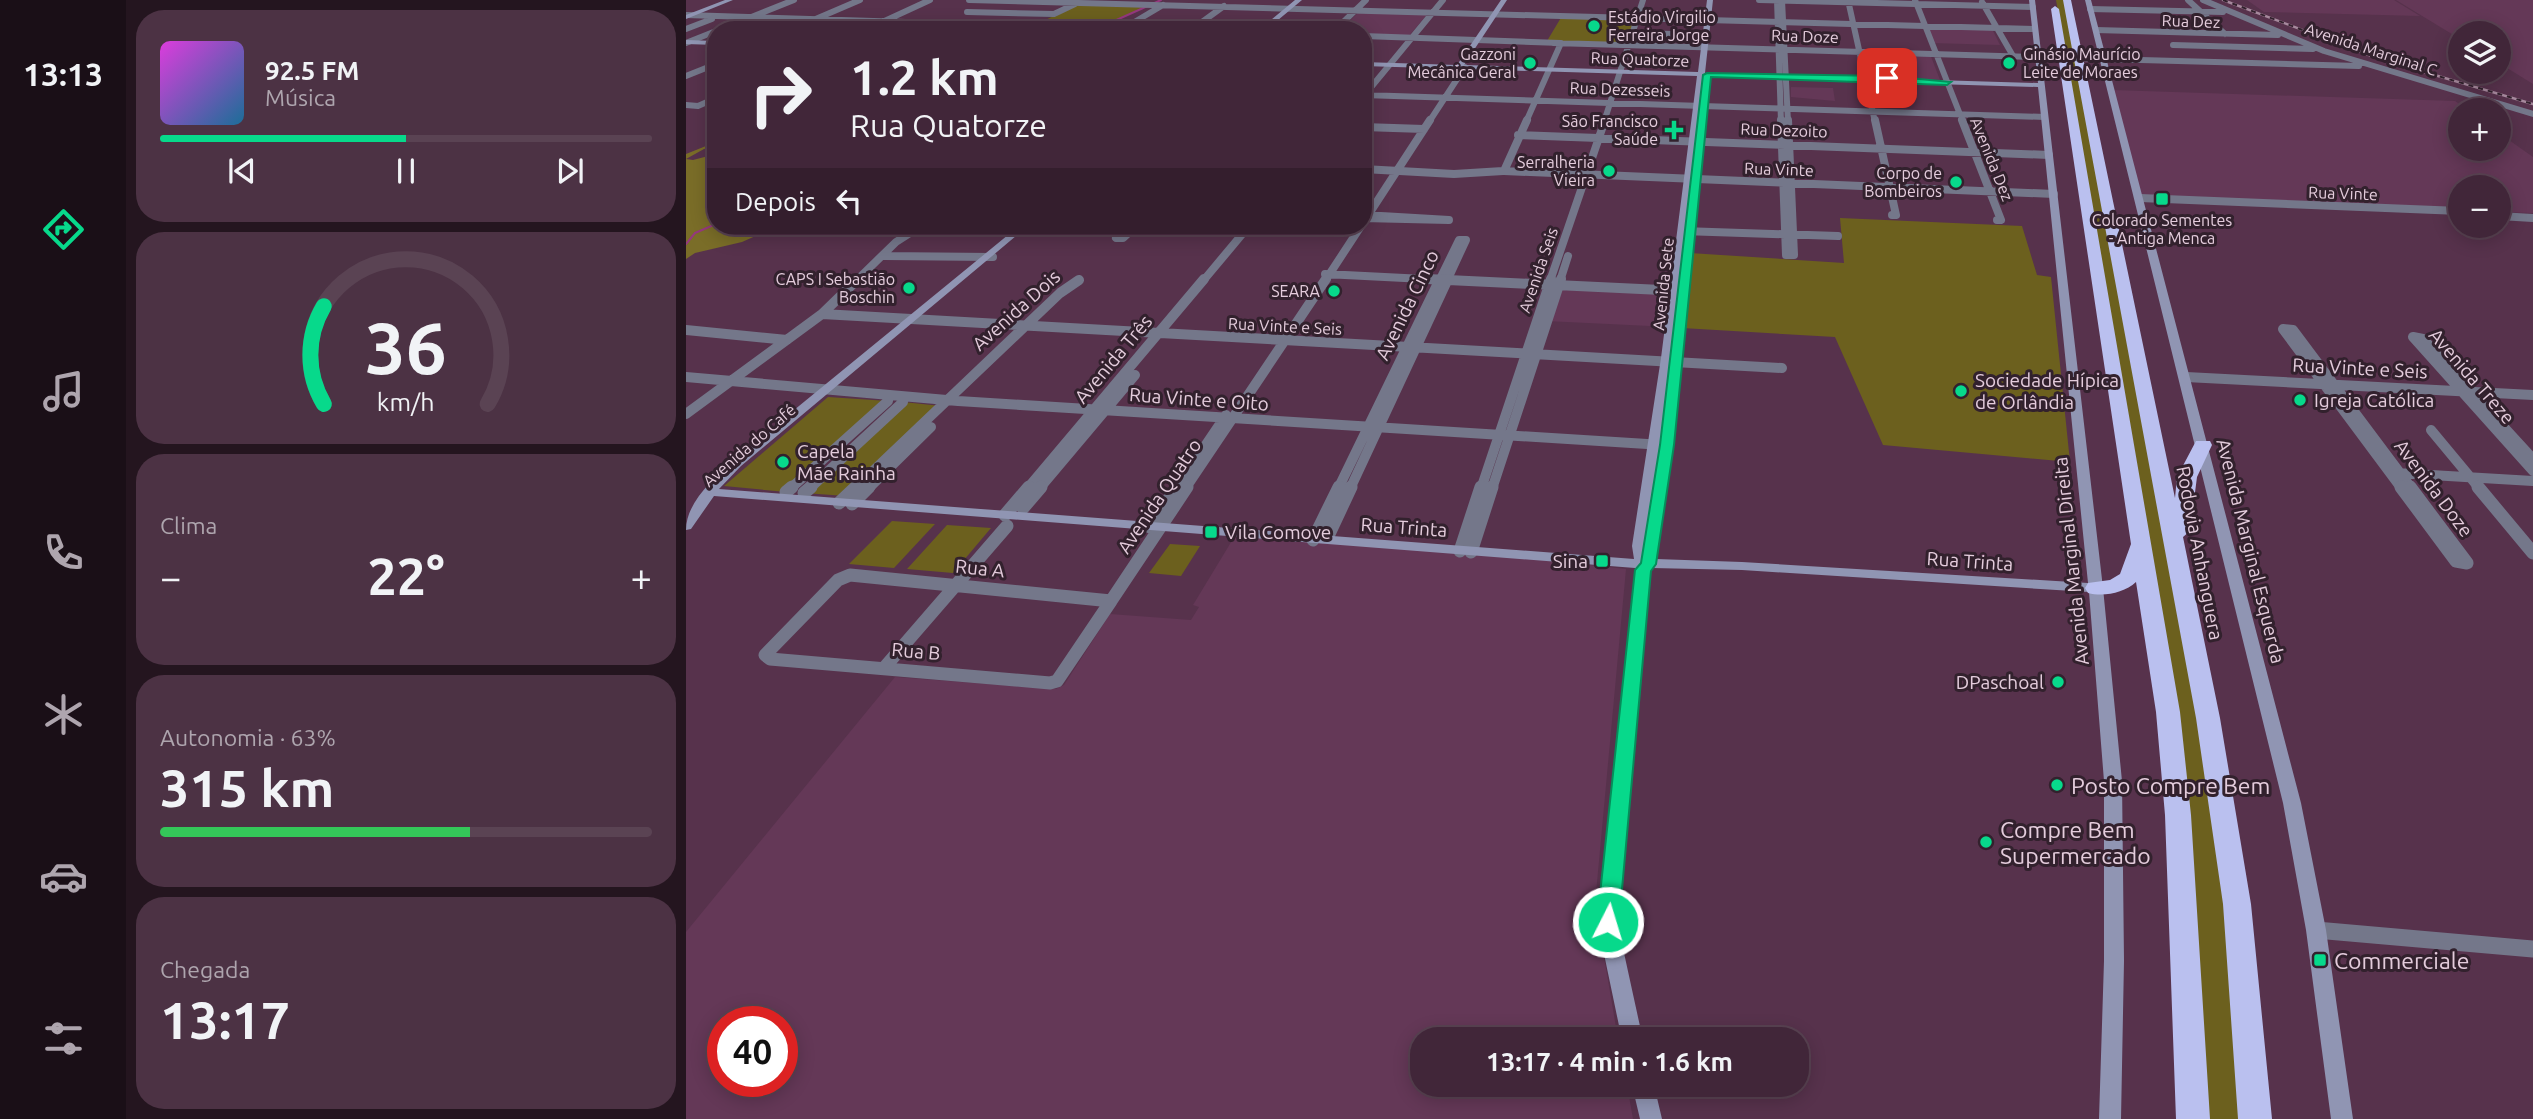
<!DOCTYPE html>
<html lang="pt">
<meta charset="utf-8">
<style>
:root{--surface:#412639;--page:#4c3244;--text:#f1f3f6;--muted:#aea5ae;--line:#5a4353;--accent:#07d98b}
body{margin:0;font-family:Ubuntu,sans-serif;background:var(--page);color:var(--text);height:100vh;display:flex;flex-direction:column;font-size:26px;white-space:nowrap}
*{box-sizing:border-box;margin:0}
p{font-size:23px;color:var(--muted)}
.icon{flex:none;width:38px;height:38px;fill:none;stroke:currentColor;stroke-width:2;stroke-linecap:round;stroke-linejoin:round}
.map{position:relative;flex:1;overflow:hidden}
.side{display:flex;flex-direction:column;gap:10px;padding:10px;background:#24151f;width:560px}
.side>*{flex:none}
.guide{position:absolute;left:21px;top:21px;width:665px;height:214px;border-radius:28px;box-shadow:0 4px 18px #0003,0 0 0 2px var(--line);background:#412639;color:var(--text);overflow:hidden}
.controls{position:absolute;left:1762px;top:21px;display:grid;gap:14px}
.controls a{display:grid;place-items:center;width:63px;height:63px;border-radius:50%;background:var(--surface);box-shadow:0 4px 18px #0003,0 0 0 2px var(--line);font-size:35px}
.speed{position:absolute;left:21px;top:1006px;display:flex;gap:14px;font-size:35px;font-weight:700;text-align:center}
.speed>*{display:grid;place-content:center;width:91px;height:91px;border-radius:50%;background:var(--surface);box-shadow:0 4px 18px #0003,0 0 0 2px var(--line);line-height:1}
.speed .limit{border:10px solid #d22;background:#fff;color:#111}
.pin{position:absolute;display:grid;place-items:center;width:60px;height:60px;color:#fff;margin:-30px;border-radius:14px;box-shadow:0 4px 10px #0006}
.me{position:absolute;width:77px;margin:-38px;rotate:5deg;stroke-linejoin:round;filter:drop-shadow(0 0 5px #0008)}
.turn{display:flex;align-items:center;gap:24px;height:147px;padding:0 28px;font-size:32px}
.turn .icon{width:91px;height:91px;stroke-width:2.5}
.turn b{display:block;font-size:49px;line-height:60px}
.then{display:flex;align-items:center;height:66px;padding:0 28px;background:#0003;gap:14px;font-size:26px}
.big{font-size:52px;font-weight:600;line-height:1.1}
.side .tile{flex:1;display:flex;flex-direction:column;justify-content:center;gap:10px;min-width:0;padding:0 24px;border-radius:28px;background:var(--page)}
.side .dial{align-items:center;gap:0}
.dial svg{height:182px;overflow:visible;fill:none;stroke:var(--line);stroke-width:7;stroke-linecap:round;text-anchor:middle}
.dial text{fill:var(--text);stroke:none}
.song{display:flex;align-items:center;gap:21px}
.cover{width:84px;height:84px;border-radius:10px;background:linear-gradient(135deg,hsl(300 70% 55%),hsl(200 70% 35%))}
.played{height:7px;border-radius:4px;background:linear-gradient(90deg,var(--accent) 50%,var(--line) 50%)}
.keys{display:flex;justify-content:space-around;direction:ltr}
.heat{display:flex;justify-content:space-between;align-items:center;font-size:38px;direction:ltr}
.charge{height:10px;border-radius:5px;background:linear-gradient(90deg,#34c759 63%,var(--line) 0)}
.trip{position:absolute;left:724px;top:1027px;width:399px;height:70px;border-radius:28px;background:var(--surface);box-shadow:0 4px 18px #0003,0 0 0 2px var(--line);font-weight:600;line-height:70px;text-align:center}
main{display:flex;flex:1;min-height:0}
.dock{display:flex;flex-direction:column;width:126px;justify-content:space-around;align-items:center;background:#1a0f17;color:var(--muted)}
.dock .icon{width:49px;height:49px}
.dock .on{color:var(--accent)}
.dock b{font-size:32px;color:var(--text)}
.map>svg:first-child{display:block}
.built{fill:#643857;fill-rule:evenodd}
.green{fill:#6c601e}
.forest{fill:#7a6d28}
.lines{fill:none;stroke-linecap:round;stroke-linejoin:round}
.stream{stroke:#95387e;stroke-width:2}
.street-far4{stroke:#74778a;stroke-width:6}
.street-far3{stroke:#74778a;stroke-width:8}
.street-far2{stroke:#74778a;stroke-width:10}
.street-far1{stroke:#74778a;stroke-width:13}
.street{stroke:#74778a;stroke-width:17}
.secondary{fill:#9095b3;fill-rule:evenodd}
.highway{fill:#bac0ef;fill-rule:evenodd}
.rail-casing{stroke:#a6899d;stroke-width:2.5}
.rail{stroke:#32212d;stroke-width:2;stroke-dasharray:5;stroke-linecap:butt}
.street-bridge{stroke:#74778a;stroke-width:6}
.route{fill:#07d98b;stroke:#058d5a;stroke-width:2}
.poi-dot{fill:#07d98b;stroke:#32212d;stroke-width:2.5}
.labels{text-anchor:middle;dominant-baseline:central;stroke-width:6;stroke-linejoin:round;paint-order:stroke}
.far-poi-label{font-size:16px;fill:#e4ccdc;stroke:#32212d;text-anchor:end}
.far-street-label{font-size:16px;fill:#e4ccdc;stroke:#32212d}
.street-label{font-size:19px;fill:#e4ccdc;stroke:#32212d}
.poi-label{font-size:19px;fill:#e4ccdc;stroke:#32212d;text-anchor:start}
.near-poi-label{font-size:23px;fill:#e4ccdc;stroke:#32212d;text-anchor:start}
</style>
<main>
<nav class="dock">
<b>13:13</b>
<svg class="icon on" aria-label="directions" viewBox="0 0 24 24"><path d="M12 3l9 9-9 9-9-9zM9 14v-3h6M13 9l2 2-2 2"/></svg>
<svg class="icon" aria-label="music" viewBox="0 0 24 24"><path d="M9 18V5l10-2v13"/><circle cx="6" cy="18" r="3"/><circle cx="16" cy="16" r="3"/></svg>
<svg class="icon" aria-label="phone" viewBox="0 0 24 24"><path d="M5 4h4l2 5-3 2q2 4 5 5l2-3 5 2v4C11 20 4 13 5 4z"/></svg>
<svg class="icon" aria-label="climate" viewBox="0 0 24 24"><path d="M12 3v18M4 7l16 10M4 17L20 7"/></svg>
<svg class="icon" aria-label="car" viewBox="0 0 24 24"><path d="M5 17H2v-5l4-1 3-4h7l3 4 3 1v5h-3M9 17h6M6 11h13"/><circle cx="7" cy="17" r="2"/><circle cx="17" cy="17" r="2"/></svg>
<svg class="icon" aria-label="filters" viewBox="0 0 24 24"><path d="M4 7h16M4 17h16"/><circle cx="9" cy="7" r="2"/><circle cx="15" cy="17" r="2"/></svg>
</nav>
<section class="side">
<div class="tile">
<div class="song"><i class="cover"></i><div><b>92.5 FM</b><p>Música</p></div></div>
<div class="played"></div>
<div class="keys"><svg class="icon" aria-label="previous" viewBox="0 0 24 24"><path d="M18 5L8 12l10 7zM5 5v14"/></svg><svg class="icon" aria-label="pause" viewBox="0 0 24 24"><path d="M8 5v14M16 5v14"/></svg><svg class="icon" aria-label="next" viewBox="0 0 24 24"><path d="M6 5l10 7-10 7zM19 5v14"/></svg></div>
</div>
<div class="tile dial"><svg viewBox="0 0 100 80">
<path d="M14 69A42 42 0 1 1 86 69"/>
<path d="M14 69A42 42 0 0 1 14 26" stroke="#07d98b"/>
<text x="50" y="56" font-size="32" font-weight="700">36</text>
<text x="50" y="72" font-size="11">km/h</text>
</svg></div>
<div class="tile"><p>Clima</p>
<div class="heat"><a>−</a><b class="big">22°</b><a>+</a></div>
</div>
<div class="tile"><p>Autonomia · 63%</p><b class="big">315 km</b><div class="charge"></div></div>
<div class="tile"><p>Chegada</p><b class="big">13:17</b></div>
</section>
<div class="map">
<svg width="1847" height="1119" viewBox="0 0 1847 1119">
<rect width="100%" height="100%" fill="#57324c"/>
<path class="built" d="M1561 0H1708L1734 16 1578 12Z
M1710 0H1847V84L1813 63V33H1774V39Z
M674 11 743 12 722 37 677 36V30H654Z
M1238 26 1305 27 1314 45 1245 43Z
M1193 52 1244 54 1254 80 1204 78 1201 70H1197Z
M1105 87 1147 88 1149 101 1105 97Z
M1426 90 1769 101 1782 110H1774V149H1813V133L1847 157V213L1813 212V187H1774V211L1455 198Z
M872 285 989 290 985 327 860 321Z
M550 534 785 552 940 569 909 904 932 1039 737 1040V1085H941L947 1119H0V932L209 677 370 689 378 685 424 614 505 620 513 607 507 605ZM37 1022H96V1082H37Z"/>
<path class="green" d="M1370 0H1379L1528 802 1559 1119H1520L1451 465Z
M392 4 464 5 408 30H339Z
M876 16 949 19 941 44 861 41Z
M1154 218 1336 226 1351 275 1365 277 1384 462 1197 445 1149 337 996 328 1004 253 1158 263Z
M142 397 202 401 100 492 38 486Z
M217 402 255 406 160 496 118 493Z
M206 521 249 524 208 568 163 564Z
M261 525 305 528 267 573 221 569Z
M484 544 514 546 495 576 463 573Z"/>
<path class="forest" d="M30 142V147L18 149 0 159 7 160 30 154V226H92L56 242 9 253 0 259V154Z"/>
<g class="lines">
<path class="stream" d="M408 30 475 0
M0 244 9 233 30 224"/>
<path class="street-far4" d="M283 0 1349 29
M1073 0 1347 7
M1091 0 1095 122
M1096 0 1102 122
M1162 0 1189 122
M1229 0 1277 122
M1502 0 1539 34
M1517 0 1638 51 1847 114
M1296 2 1327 56
M1404 9 1537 12
M281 12 368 14 389 4
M0 15 346 26
M0 29 26 19
M33 30 108 0
M104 30 174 0
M179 30 244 0
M435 30 477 5
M505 30 538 6
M649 30 680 0
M1410 30 1592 35
M948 33 987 34
M677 36 875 43 840 122
M0 43 30 31
M867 43 1352 57
M1487 45 1627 49
M1418 59 1673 66
M0 76 30 64
M677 95 1359 117
M677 97 757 0
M0 105 12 106 30 98
M743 122 779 67
M918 122 957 0"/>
<path class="street-far3" d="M841 120 818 171 1368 194
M1095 120 1100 255H1108L1102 120
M1189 120 1210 215H1206
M1276 120 1315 220H1311
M677 127 738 129
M832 135 1363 155
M677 169 768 174 817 171
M1454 198 1774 211
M1813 216 1847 218
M677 218 763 220 678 215
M677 223 744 120
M442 226 430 238H437L450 226
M996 231 1152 236
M198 256 307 257
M639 274 778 281
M170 281 210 242 235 226
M517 281 563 226
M639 281 675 226
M753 281 773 240H780L761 281
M864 281 919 120
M874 281 882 256"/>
<path class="street-far2" d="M741 279 997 291
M136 314 1096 368
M0 330 101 340
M0 377 272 401 977 445
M1500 377 1847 395
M0 414 136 314 172 279
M1745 430 1794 489
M1847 459 1737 339 1727 337 1847 471
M1711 473 1847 481
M104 489 202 401
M123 489 217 402
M168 489 374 293 393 280
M182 489 245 427
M341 489 518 279
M353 489 449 375
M490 489 540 415
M499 489 640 279
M652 489 754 279
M664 489 762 279
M795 489 865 279
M806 489 875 279
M1716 489 1597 329 1607 330 1726 489"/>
<path class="street-far1" d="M1715 487 1770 561 1781 563 1724 487
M1792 487 1847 553
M100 492 106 487
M118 493 125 487
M153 503 170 487
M166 504 183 487
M337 508 355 487
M319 515 343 487
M464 527 491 487
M643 534 665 487
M627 540 653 487
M774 551 795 487
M785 552 806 487
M164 575 425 601 371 681 364 683 84 659 79 655 152 580Z
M425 601 501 487
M198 668 321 526"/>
<path class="street" d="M1630 930 1847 949"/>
<path class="secondary" d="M39 0H47L0 19V15Z
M609 0H616L580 30H573Z
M815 0H821L778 65 1012 72 1021 0H1027L1019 73 1352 83 1343 0H1349L1417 588 1436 781 1438 961 1435 1119H1413L1418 961V781L1403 592 1056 570 966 568 963 572 933 911V930L957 1040H936L913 930V911L950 577 949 568 28 496 5 529 0 530C0 502 28 479 47 460L333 226H342L55 466 33 489 948 559 946 546 975 358 1011 76 677 66V62L771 65ZM1018 77 1352 87 1402 583 1056 562 970 559 996 356 991 353 987 354Z
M1399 0H1405L1615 803 1640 930 1667 1119H1645L1620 930 1597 803Z
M0 40 30 41V45L0 44Z
M946 1085H968L976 1119H954Z"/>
<path class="highway" d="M1377 0H1385L1489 498 1491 477 1510 441H1524L1526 445 1511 477 1504 531 1497 537 1534 718 1565 904 1586 1119H1552L1537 904 1510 718Z
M1369 6 1373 9 1494 712 1505 815 1524 1119H1490L1479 815 1470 712 1450 582C1438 593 1418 597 1402 593L1399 588 1402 583 1424 580 1434 574 1445 544 1365 9Z"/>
<g class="rail-casing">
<path id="rail" d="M1537 0 1691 58 1847 104"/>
</g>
<use href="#rail" class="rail"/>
<path class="street-bridge" d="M1352 57 1418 59"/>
</g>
<path class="route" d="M1021 73 1201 76 1265 82 1261 85 1025 77 988 445 970 564 965 571 933 922 930 929 922 931 914 929 911 922 949 570 955 563 974 445 1017 75Z"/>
<g class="poi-dot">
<circle cx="908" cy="26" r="7"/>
<circle cx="844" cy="63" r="7"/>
<circle cx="1323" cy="63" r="7"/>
<path d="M984.5 119.5h7v7h7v7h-7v7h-7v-7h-7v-7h7z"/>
<circle cx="923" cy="171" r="7"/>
<circle cx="1270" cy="182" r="7"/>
<rect x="1469" y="192" width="14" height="14" rx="3.5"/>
<circle cx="223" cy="288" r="7"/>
<circle cx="648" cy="291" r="7"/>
<circle cx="1275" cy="391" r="7"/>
<circle cx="1614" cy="400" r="7"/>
<circle cx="97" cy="462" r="7"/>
<rect x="518" y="525" width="14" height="14" rx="3.5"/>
<rect x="909" y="554" width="14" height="14" rx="3.5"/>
<circle cx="1372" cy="682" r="7"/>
<circle cx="1371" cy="785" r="7"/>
<circle cx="1300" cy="842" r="7"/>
<rect x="1627" y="953" width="14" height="14" rx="3.5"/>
</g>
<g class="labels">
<g class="far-poi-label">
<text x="922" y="17" text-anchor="start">Estádio Virgilio<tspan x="922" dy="18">Ferreira Jorge</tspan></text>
<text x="830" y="54">Gazzoni<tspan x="830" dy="18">Mecânica Geral</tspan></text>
<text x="1337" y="54" text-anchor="start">Ginásio Maurício<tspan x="1337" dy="18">Leite de Moraes</tspan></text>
<text x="972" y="121">São Francisco<tspan x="972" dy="18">Saúde</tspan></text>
<text x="909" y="162">Serralheria<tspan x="909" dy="18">Vieira</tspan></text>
<text x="1256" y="173">Corpo de<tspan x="1256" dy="18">Bombeiros</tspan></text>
<text x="1476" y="220" text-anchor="middle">Colorado Sementes<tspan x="1476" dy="18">- Antiga Menca</tspan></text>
<text x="209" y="279">CAPS I Sebastião<tspan x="209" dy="18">Boschin</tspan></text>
<text x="634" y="291">SEARA</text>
</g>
<g class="far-street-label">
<text transform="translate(1505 21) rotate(2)">Rua Dez</text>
<text transform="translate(1119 36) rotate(2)">Rua Doze</text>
<text transform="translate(1685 49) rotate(18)">Avenida Marginal C</text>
<text transform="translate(954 59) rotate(2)">Rua Quatorze</text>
<text transform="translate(934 89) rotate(2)">Rua Dezesseis</text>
<text transform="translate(1098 130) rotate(2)">Rua Dezoito</text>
<text transform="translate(1306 159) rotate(68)">Avenida Dez</text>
<text transform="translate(1093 169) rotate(2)">Rua Vinte</text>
<text transform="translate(1657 193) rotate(2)">Rua Vinte</text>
<text transform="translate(852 270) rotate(-71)">Avenida Seis</text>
<text transform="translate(977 284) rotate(-84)">Avenida Sete</text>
<text transform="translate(599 326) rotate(3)">Rua Vinte e Seis</text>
<text transform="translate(63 445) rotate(-41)">Avenida do Café</text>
</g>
<g class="street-label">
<text transform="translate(721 305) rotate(-64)">Avenida Cinco</text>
<text transform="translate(330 310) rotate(-42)">Avenida Dois</text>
<text transform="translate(427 359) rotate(-50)">Avenida Três</text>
<text transform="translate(1674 368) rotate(3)">Rua Vinte e Seis</text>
<text transform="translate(1786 376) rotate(49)">Avenida Treze</text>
<text transform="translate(513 399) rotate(4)">Rua Vinte e Oito</text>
<text transform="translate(1748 488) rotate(53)">Avenida Doze</text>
<text transform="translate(473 496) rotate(-56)">Avenida Quatro</text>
<text transform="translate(718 527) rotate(4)">Rua Trinta</text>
<text transform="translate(1565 551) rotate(76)">Avenida Marginal Esquerda</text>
<text transform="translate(1514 553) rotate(79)">Rodovia Anhanguera</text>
<text transform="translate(1284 561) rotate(4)">Rua Trinta</text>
<text transform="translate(1385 561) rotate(-96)">Avenida Marginal Direita</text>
<text transform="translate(294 568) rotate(6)">Rua A</text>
<text transform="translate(230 651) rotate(5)">Rua B</text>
</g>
<g class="poi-label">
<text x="1289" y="380">Sociedade Hípica<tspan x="1289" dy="22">de Orlândia</tspan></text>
<text x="1628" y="400">Igreja Católica</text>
<text x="111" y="451">Capela<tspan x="111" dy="22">Mãe Rainha</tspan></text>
<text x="539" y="532">Vila Comove</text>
<text x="902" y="561" text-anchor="end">Sina</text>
<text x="1358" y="682" text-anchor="end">DPaschoal</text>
</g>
<g class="near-poi-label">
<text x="1385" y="785">Posto Compre Bem</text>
<text x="1314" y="829">Compre Bem<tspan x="1314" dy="26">Supermercado</tspan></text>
<text x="1648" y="960">Commerciale</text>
</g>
</g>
</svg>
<div class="controls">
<a><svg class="icon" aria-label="layers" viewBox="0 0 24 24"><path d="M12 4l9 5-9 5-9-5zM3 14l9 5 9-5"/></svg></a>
<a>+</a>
<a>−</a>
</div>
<div class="speed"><div class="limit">40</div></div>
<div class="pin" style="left:1201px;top:78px;background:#d93025"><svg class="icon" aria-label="arrive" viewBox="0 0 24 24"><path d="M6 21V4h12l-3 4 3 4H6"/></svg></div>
<svg class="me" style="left:922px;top:922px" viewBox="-20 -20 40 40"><circle r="17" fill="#07d98b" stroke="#fff" stroke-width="3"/><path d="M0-11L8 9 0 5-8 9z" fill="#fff"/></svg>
<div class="trip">13:17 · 4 min · 1.6 km</div>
<div class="guide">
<div class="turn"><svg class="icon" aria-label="right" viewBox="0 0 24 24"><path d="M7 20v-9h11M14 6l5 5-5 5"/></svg><div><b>1.2 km</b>Rua Quatorze</div></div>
<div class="then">Depois<svg class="icon" aria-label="left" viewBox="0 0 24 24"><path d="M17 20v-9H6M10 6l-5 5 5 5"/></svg></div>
</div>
</div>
</main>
